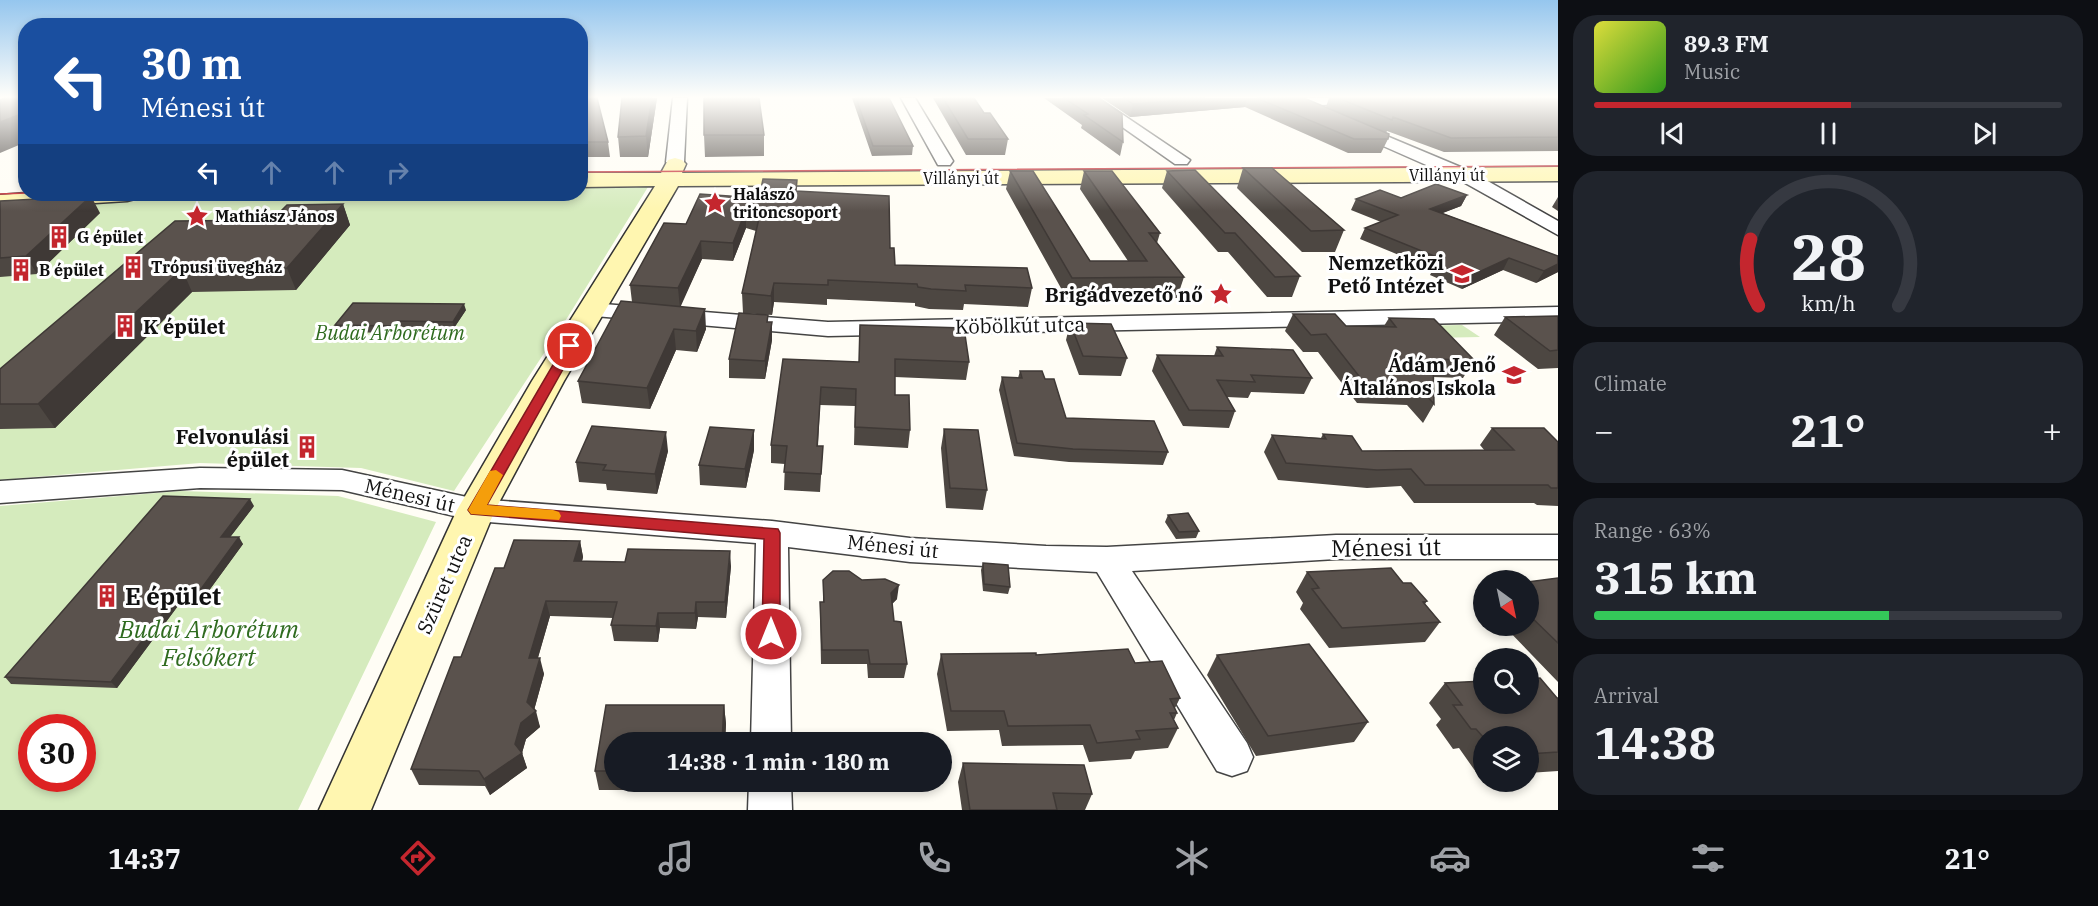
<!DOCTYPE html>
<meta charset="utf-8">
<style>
:root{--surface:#171b24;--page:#20242c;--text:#f1f3f6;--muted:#9ea1a6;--line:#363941;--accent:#c4262e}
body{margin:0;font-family:"IBM Plex Serif",serif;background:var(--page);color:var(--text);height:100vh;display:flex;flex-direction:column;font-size:22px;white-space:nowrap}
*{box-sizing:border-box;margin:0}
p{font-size:20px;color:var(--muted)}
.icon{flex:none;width:33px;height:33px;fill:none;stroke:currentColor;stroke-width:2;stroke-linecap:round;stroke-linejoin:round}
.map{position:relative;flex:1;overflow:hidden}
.drawer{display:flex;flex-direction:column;gap:15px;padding:15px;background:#0d0f14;width:540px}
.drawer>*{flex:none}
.top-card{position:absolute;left:18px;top:18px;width:570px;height:183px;border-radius:24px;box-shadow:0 3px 9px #0003;background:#1a4fa0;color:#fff;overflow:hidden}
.needle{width:39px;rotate:147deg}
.tools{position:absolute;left:1473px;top:570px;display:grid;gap:12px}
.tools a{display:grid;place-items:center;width:66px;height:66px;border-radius:50%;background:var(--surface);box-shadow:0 3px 9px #0003;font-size:30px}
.speed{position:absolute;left:18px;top:714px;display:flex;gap:12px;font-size:30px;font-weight:700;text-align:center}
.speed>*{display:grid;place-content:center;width:78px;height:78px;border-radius:50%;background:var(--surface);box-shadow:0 3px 9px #0003;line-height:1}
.speed .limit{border:9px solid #d22;background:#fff;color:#111}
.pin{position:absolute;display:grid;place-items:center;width:51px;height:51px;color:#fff;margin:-26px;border:3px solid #fff;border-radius:50%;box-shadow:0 2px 6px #0007}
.me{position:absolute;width:66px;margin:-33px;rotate:0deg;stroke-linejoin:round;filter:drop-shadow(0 0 4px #0008)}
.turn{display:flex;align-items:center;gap:21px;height:126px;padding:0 24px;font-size:27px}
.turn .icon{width:78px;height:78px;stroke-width:2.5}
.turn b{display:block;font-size:42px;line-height:51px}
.lanes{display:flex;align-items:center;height:57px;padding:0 24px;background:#0003;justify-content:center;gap:30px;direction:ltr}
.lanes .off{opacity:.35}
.big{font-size:45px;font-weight:700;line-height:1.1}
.drawer .tile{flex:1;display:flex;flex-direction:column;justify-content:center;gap:9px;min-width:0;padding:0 21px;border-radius:24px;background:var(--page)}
.drawer .dial{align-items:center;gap:0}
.dial svg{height:156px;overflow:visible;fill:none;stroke:var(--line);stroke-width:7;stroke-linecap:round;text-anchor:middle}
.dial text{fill:var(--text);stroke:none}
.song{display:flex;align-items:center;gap:18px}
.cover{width:72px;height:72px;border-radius:9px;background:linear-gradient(135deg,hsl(60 70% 55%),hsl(110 70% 35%))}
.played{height:6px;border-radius:3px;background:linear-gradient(90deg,var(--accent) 55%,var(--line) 55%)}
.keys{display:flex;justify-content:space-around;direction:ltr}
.heat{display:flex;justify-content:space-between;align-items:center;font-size:33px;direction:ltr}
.charge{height:9px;border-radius:4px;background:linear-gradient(90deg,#34c759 63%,var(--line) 0)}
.trip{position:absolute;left:604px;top:732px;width:348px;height:60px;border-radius:30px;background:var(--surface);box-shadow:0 3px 9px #0003;font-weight:700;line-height:60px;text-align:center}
.dock{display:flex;height:96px;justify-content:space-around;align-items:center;background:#090b0e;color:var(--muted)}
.dock .icon{width:42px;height:42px}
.dock .current{color:var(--accent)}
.dock b{font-size:27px;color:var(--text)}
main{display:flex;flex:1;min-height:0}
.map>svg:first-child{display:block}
.green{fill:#d5ebbd;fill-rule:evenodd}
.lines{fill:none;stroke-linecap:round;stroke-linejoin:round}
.street-casing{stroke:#444;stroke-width:3}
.secondary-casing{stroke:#333;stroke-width:3}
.street{fill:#fff;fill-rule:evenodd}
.secondary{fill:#fff6b0;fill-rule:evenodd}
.tram{stroke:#c4262e;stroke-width:1.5}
.wall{fill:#4d4742}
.shaded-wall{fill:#3f3936}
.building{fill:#5a524d;stroke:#3f3936;stroke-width:1.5}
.route{fill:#c4262e;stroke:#7f191e;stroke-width:1.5}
.slow{fill:#f59e0b}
.labels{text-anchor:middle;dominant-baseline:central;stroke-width:6;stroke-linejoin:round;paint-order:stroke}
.far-street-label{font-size:16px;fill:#111;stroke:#fff}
.far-poi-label{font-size:16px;font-weight:bold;fill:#111;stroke:#fff;text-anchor:start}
.poi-label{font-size:20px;font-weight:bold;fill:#111;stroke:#fff;text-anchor:end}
.street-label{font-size:20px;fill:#111;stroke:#fff}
.park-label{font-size:20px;font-style:italic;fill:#2f6b1f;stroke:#fff}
.near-street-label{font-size:24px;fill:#111;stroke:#fff}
.near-poi-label{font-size:24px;font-weight:bold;fill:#111;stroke:#fff;text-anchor:start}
.near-park-label{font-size:24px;font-style:italic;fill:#2f6b1f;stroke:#fff}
</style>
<main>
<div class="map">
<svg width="1558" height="810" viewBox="0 0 1558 810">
<rect width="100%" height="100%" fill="#fffdf5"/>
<path class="green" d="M648 187 569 315 454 491 361 468 200 463 0 480V210L244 194H580L581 188Z
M1462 325 1480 337 1431 338 1418 326Z
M181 491 338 496 436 522 298 810H0V506ZM32 728H82V778H32Z"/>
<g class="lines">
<g class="street-casing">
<path id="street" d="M673 98H687L684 162 675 167 666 162Z
M901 98H915L953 161 950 165H938Z
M1081 98H1098L1190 160 1187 164H1175Z
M1290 98H1409L1402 102 1292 106 1285 102Z
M1353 122 1470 171 1558 221V235L1458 179 1347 130 1345 127Z
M591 303 828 322 1558 307V321L828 336 583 315 579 310 583 305Z
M200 468 342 470 476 499 772 521 910 538 1046 546 1107 547 1336 535H1558V559H1336L1132 571 1247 743 1253 757 1247 771 1232 776 1217 771 1097 572 910 562 788 547 791 742H751L756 543 476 521 342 490 200 488 0 503V481Z
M749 782H791L792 810H748Z"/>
</g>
<g class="secondary-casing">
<path id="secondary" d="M675 158 682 160 686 164 682 173 1558 167V181L678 186 564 381 495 510 371 810H319L457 510 532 381 655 186 580 187V173H661L668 160Z
M26 193 138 194 135 199 127 201 0 209V195Z"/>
</g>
<use href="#street" class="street"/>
<use href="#secondary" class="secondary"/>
<path class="tram" d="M580 172 1558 166
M0 194 26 193"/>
</g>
<path class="wall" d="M580 98 608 142 610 157H580Z
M622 98H657L648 157H620L618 137Z
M852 98H889L913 146 912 155 872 156Z
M933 98H974L984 113 1008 139 1005 155H966Z
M1044 98H1098L1123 142 1120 156 1081 128 1082 125Z
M1102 98H1304L1326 107 1329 98H1558V151L1444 152 1387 131 1386 133 1388 139 1381 153H1348L1245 107 1130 117Z
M704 135H764V156L705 157Z
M1243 168 1344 230 1335 252H1302L1237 188Z
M1010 171 1090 261H1128L1080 189 1084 171 1160 233 1157 243 1184 277 1177 298 1067 299 1006 189Z
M1167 171 1300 276 1292 297H1267L1228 252H1218L1162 188Z
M797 191 890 248 895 265 1032 288 1028 307 964 304 963 310 929 309 915 306V303L827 299V305L774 302 772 315 743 313 742 293 756 231 746 228 733 261 702 259 680 306 706 329 697 352 676 350 650 409 582 403 578 381 632 302 630 285 686 224 759 198Z
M1467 195 1461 206 1442 213 1558 256V272L1536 283 1503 270 1462 289 1430 275 1433 269 1360 239 1365 228 1381 222 1351 210 1356 199Z
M1558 197V211L1552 207Z
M0 201 100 213 37 274 0 277Z
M343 204 350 225 296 290 192 292 55 428 0 429V369L272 220Z
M466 310 454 328 400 327 396 333 337 332 335 325Z
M1293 314 1346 326H1384L1389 318 1474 360 1463 378 1433 377 1434 404 1423 423 1407 405 1357 403 1318 352H1303L1285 331Z
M1558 316V368L1538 369 1494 335 1505 317Z
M768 322H772V340L765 379 729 378V359Z
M1070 323 1127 358 1121 376 1079 375 1066 340Z
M860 325 969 362 966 380 895 377V395L910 430 908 448 854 445 855 406 820 405 818 446H823L820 492 784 490 785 464 771 463V445L783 359 859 362Z
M1217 347 1312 378 1304 394 1251 392 1248 398 1227 397 1235 411 1229 428 1183 426 1152 371 1157 355 1214 356Z
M1020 371 1045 379 1066 418 1168 452 1163 465 1069 462 1014 456 999 390 1002 377 1018 378Z
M1492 428 1558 442V506L1537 505 1534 503H1414L1401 486 1367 488 1278 480 1264 452 1272 435 1321 438 1323 434 1362 451H1485L1480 445Z
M944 429 987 490 983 510 946 508 941 448Z
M754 450 746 488 700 485 699 465Z
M668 451 657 494 607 490 606 484 579 482 576 462Z
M254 506 230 537 243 544 205 596 186 595 117 688 11 684 5 677Z
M1168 515 1199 531 1196 538 1176 539 1165 522Z
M580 541 583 557 582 561 731 566 726 618 698 617 696 629 660 628 658 642 614 641 611 625 613 618 550 616 538 658 544 674 534 710 540 727 526 739 522 753 527 768 490 795 485 786 419 785 411 769 504 568Z
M983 563 1010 587 1008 594 983 591 981 570Z
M1307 572 1403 583 1427 601 1425 604 1440 622 1425 642 1329 648 1300 609 1303 603 1296 592Z
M1558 578V682L1504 626H1528V582Z
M823 580H862L897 599 892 604 894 621 907 664 904 678H868L867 664H821L820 616V602H823Z
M941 654 1036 655 1135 663 1180 698 1175 708 1177 713 1174 720 1178 728 1168 748 1135 751 1131 759 1089 762 1083 745 1002 746 999 730 947 731 937 674Z
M1217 655 1368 722 1354 742 1256 756 1207 675Z
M1445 683 1558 698V771L1528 773V736H1484V775H1478L1459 748 1453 749 1436 725 1441 719 1429 703Z
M606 705H724L726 724 725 742H615V782H722V785L647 786 646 790H599L595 771Z
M963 763 1092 794 1085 810H962L958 782Z"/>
<path class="shaded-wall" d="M652 98H657L648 157 646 136Z
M1205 98H1248L1245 107 1130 117 1133 104Z
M26 112V142L0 153V122Z
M1467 195 1461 206 1425 220 1430 209Z
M91 196 100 213 37 274 26 256Z
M343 204 350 225 296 290 287 268Z
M746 210V228L733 261V243Z
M701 241 702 259 680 308 678 288Z
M1509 258 1503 270 1462 289 1468 277Z
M1558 264V272L1536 283 1544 271Z
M182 269 192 292 55 428 38 404Z
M774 283V302L772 315 771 296Z
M464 304 466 310 454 328 453 322Z
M705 309 706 329 697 352 696 331Z
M398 321 400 327 396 333 394 326Z
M772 322V340L765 379V361Z
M674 329 676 350 650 409 647 388Z
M754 430V450L746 488 745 469Z
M666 432 668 451 657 494 655 474Z
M250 499 254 506 225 544 221 537Z
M239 537 243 544 205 596 201 589Z
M580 541 583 557 578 577 574 561Z
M730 551 731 566 726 618 725 602Z
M899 585 897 599 889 607 891 593Z
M182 588 186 595 117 688 111 682Z
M546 601 550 616 533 674 529 658Z
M696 602 698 617 696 629 695 613Z
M658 613 660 628 658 642 656 626Z
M540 658 544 674 533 714 536 711 540 727 526 739 522 753 527 768 490 795 484 779 515 744Z
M724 705 726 724 725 742H722Z"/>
<path class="building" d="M4 98H26V112L0 122V100Z
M580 98H597L608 142H580Z
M622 98H652L646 136 618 137Z
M704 98H759L764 135H704Z
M856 98H889L913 146H873Z
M943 98H974L984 113H990L1008 139H968Z
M1064 98H1098L1122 114 1123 142 1084 115 1088 114Z
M1124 98H1205L1133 104Z
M1257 98H1304L1389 134 1388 139H1354Z
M1338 98H1558V137L1451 138 1393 117 1392 120Z
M1243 168H1272L1344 230 1311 231Z
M1195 170 1300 276 1275 277 1235 233H1225L1167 171Z
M1010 171H1033L1090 261H1147L1084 171H1112L1160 233H1149L1184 277 1072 278Z
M763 179 797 180 796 191 889 196 890 248H894L895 265 1027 268 1032 288 965 285 966 291 931 289 918 287 917 284 828 280V285L774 283 771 296 742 293 760 214 746 210 733 243 701 241 678 288 630 285 664 223 686 224 700 194 759 198Z
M1436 184 1467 195 1430 209 1558 256V264L1544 271 1509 258 1468 277 1436 264 1444 260 1365 228 1398 215 1356 199 1380 190 1401 198Z
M91 196 26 256 0 258V201Z
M343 204 287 268 182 269 38 404H0V369L175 221 272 220 287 205Z
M621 301 705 309 696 331 674 329 647 388 578 381Z
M353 303 464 304 453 322 398 321 394 326 335 325Z
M739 313 768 315 767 322H772L765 361 729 359Z
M1293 314H1335L1346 326 1396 327 1389 318 1434 319 1474 360 1433 359 1434 404 1418 386 1366 385 1326 334 1311 335Z
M1558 316V350L1550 351 1505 317Z
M1070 323 1111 324 1127 358 1083 356Z
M860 325 964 328 969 362 895 359V395H909L910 430 855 427 856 389 821 387 817 446H823L821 474 784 472 787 446 771 445 783 359 859 362Z
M1217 347 1293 350 1312 378 1251 375 1255 382 1217 380 1235 411 1189 410 1157 355 1223 356Z
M1020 371H1042L1045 379H1054L1066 418 1154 421 1168 452 1073 449 1017 443 1002 377 1022 378Z
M592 426 666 432 655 474 603 470 606 465 576 462Z
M710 427 754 430 745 469 699 465Z
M1492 428H1544L1558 442V488H1551L1548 485H1425L1411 469 1377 470 1286 463 1272 435 1326 439 1323 434 1352 436 1362 451 1514 450Z
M944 429 978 430 987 490 950 488Z
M163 496 250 499 221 537H239L201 589 182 588 111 682 5 677Z
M1188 513 1199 531 1179 532 1168 515Z
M514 540 580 541 574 561 625 562 628 549 730 551 725 602H696L695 613H658L656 626 611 625 617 602 546 601 529 658H540L527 702 536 711 521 723 515 744 522 753 484 779 479 771 411 769 454 657H461L495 568H504Z
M983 563 1008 565 1010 587 984 584Z
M1391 568 1403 583H1411L1427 601 1423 602 1440 622 1342 628 1312 589 1319 588 1307 572Z
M833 571H849L862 580 885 579 899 585 891 593 894 621 901 622 907 664H870L868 650H822L820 602H824L823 580Z
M1558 578V643L1528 614V582Z
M1309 644 1368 722 1268 736 1217 655Z
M1128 649 1135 663 1162 661 1180 698 1170 699 1177 713H1170L1178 728 1136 731 1140 739 1097 743 1090 725 1008 726 1004 711H951L941 654 1036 653V655Z
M1540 678 1557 698H1558V752L1528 754V736H1484V738L1476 729H1471L1453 705H1462L1445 683 1484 681V704H1528V679Z
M606 705H724L722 742H615V771H595Z
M963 763 1084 765 1092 794 1053 793 1057 810H970Z"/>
<linearGradient id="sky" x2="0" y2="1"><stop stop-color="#95c6ee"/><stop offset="0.46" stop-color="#fffefa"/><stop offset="1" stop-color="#fffefa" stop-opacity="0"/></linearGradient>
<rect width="1558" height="211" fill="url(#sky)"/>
<path class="route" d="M570 342 576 346 487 505 778 529 780 533V634L778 640 771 642 765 640 762 634 764 539 471 514 468 510 564 346Z"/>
<path class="slow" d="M496 470 503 475 487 505 553 510 559 512 561 516 559 520 471 514 468 510 490 471Z"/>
<defs>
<g id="sight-bare" transform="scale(1.8)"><path d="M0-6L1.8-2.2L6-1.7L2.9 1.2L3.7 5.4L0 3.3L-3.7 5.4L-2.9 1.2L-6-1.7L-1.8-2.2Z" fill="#c4262e" stroke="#fff" stroke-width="2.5" paint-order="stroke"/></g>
<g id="building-bare" transform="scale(1.8)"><path d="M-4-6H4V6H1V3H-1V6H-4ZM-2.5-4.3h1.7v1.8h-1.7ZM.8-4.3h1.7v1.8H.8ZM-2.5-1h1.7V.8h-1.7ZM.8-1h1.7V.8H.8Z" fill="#c4262e" stroke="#fff" stroke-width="2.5" paint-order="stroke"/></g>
<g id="school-bare" transform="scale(1.8)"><path d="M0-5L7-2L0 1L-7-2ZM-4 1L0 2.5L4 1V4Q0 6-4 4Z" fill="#c4262e" stroke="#fff" stroke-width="2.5" paint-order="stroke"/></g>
</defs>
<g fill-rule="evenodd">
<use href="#sight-bare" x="715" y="203"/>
<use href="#sight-bare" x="197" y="216"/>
<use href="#building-bare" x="59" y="237"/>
<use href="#building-bare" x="133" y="267"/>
<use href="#building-bare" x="21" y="270"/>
<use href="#school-bare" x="1462" y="274"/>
<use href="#sight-bare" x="1221" y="294"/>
<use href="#building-bare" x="125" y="326"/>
<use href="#school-bare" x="1514" y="375"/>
<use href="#building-bare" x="307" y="447"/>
<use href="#building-bare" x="107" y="596"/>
</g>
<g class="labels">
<g class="far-street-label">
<text x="1447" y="175">Villányi út</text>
<text x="961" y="178">Villányi út</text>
</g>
<g class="far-poi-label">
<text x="733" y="194">Halászó<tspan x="733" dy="18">tritoncsoport</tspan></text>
<text x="215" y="216">Mathiász János</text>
<text x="77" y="237">G épület</text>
<text x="151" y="267">Trópusi üvegház</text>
<text x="39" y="270">B épület</text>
</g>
<g class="poi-label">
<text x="1444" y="262">Nemzetközi<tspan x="1444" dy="23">Pető Intézet</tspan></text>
<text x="1203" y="294">Brigádvezető nő</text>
<text x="143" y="326" text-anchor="start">K épület</text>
<text x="1496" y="364">Ádám Jenő<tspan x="1496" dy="23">Általános Iskola</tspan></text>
<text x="289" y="436">Felvonulási<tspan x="289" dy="23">épület</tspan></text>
</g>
<g class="street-label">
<text transform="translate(1020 325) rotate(-1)">Köbölkút utca</text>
<text transform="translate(410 495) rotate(13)">Ménesi út</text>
<text transform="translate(893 546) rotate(6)">Ménesi út</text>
<text transform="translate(444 584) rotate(-66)">Szüret utca</text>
</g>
<g class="park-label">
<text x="390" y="332">Budai Arborétum</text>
</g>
<g class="near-street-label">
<text transform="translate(1386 547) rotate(-1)">Ménesi út</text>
</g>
<g class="near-poi-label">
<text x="125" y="596">E épület</text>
</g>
<g class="near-park-label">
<text x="209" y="629">Budai Arborétum<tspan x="209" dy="28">Felsőkert</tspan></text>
</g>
</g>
</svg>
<div class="tools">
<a><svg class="needle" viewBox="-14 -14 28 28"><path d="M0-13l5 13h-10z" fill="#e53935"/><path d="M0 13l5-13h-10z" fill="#9ea1a6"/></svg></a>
<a><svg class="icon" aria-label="search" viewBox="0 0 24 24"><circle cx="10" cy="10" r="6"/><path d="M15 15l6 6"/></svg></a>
<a><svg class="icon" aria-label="layers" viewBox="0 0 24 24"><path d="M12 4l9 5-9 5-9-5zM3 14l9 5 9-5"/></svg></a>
</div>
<div class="speed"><div class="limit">30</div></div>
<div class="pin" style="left:570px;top:346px;background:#d93025"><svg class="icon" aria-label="arrive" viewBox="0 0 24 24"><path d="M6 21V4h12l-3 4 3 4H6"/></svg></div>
<svg class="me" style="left:771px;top:634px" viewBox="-20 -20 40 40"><circle r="17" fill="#c4262e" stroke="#fff" stroke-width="3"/><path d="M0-11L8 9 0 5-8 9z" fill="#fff"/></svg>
<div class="trip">14:38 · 1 min · 180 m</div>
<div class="top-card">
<div class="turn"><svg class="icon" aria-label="left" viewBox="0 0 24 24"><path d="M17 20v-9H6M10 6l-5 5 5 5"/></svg><div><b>30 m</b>Ménesi út</div></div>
<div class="lanes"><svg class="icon" aria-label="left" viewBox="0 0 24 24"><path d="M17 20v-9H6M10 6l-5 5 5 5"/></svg><svg class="icon off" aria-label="ahead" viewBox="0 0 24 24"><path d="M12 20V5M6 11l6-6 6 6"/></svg><svg class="icon off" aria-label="ahead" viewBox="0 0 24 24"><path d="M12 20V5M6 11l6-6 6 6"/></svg><svg class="icon off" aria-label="right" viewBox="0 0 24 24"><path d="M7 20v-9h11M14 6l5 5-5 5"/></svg></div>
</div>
</div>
<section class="drawer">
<div class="tile">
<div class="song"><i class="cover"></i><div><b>89.3 FM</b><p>Music</p></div></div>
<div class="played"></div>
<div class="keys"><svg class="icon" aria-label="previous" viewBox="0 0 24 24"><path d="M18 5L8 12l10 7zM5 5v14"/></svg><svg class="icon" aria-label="pause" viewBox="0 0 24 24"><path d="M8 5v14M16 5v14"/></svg><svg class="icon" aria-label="next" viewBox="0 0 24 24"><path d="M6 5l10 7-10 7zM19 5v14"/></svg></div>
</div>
<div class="tile dial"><svg viewBox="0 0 100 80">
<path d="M14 69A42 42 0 1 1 86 69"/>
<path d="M14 69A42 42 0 0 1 10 35" stroke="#c4262e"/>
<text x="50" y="56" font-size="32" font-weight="700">28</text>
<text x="50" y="72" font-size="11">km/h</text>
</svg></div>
<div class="tile"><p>Climate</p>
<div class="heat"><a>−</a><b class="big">21°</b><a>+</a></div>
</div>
<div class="tile"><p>Range · 63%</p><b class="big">315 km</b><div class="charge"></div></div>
<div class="tile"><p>Arrival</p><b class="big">14:38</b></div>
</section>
</main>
<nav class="dock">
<b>14:37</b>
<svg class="icon current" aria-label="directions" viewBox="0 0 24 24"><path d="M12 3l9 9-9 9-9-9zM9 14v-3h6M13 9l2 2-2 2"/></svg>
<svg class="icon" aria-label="music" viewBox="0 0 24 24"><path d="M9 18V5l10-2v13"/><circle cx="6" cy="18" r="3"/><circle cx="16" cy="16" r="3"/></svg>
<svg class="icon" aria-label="phone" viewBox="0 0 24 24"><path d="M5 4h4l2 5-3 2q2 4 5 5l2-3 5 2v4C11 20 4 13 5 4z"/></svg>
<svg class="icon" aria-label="climate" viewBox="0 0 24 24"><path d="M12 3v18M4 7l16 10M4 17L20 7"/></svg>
<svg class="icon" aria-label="car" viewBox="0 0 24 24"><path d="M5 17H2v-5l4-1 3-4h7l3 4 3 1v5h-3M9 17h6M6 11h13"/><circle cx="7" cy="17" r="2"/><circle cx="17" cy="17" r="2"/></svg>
<svg class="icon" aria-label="filters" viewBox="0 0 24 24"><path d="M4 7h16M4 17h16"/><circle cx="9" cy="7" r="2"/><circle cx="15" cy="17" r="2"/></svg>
<b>21°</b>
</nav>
